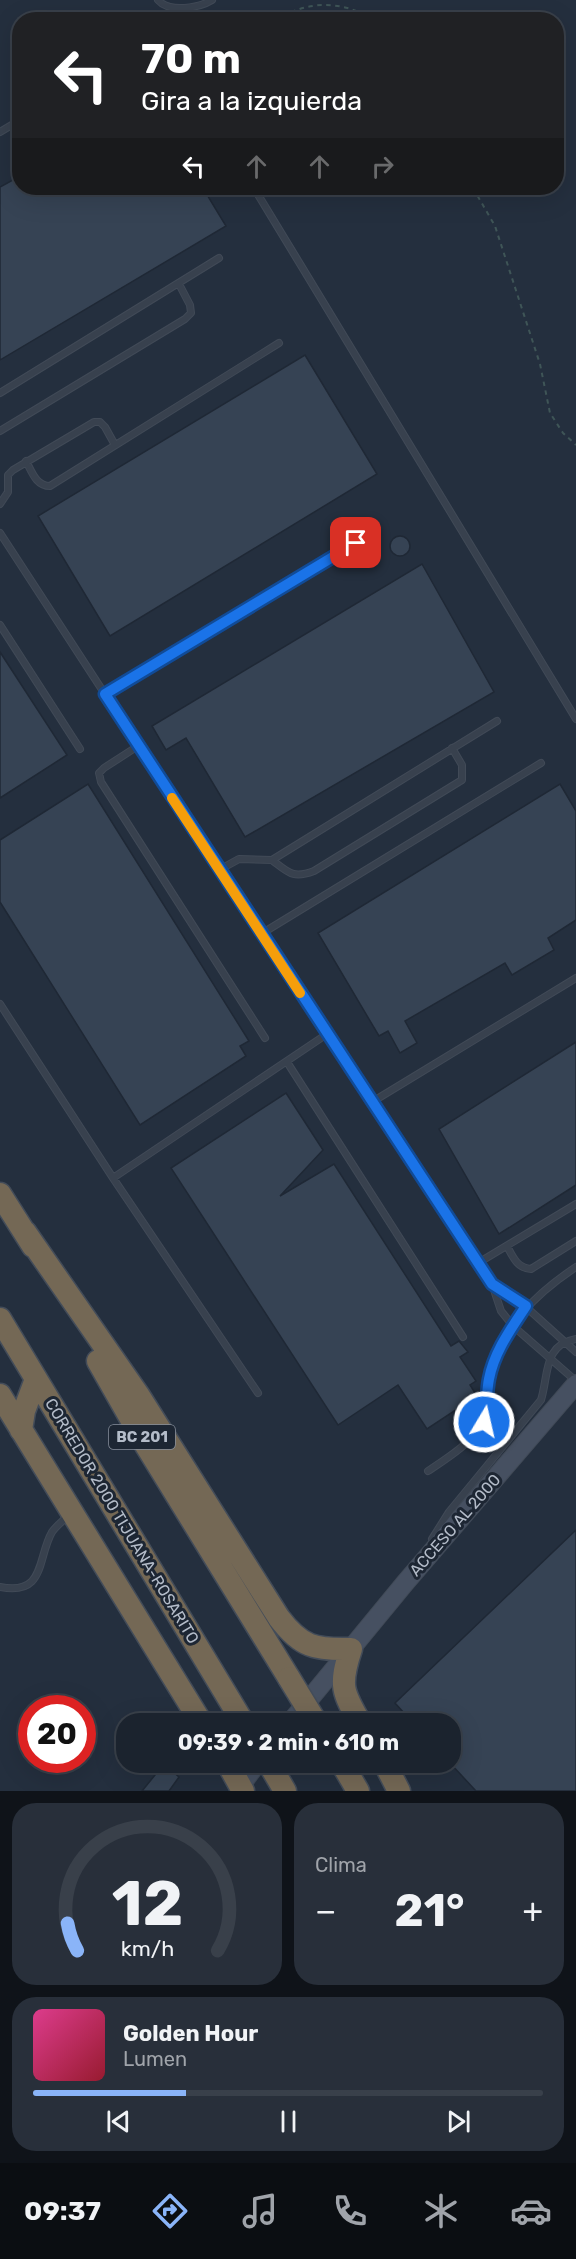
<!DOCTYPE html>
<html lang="es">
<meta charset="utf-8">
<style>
:root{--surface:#1b232e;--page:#282f3a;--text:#f1f3f6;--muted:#a0a4aa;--line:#39404a;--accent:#8ab4f8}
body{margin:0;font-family:Rubik,sans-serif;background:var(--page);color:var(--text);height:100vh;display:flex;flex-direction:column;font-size:22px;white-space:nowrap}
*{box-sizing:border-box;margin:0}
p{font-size:20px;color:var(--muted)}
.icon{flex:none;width:33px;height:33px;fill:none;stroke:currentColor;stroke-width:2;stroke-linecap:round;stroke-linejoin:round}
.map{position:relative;height:1791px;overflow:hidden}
.drawer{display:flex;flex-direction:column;gap:12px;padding:12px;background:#0f1319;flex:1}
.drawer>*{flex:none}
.top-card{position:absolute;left:12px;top:12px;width:552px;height:183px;border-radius:24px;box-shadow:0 6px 24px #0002,0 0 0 2px var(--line);background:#202124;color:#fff;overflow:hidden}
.speed{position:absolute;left:18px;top:1695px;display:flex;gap:12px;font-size:30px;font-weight:700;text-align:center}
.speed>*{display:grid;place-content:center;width:78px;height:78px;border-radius:50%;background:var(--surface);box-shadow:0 6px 24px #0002,0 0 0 2px var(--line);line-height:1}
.speed .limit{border:9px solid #d22;background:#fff;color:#111}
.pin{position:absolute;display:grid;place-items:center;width:51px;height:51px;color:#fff;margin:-26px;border-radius:12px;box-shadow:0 3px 9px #0006}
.me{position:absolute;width:66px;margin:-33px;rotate:9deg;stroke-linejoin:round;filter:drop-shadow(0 0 4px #0008)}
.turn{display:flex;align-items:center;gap:21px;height:126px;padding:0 30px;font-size:27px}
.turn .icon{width:78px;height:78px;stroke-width:2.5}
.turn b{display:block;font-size:42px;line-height:51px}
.lanes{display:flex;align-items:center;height:57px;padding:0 30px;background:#0003;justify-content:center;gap:30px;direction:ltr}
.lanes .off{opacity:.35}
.big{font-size:45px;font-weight:700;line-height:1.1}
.drawer .tile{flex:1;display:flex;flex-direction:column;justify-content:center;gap:9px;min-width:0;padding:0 21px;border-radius:24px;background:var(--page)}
.drawer .dial{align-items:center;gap:0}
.dial svg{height:156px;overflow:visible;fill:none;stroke:var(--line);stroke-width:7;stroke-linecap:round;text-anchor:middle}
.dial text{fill:var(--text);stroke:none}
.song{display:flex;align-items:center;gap:18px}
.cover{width:72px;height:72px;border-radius:9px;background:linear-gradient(135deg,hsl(330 70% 55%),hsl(350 70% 35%))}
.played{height:6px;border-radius:3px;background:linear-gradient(90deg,var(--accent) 30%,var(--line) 30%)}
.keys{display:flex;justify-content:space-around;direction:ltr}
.heat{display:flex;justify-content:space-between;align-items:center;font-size:33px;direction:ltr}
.drawer .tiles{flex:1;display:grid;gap:12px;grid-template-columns:1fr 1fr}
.tile:last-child{grid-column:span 2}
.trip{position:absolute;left:116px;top:1713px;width:345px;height:60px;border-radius:24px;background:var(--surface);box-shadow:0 6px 24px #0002,0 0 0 2px var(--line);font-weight:700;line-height:60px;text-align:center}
.menu{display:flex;height:96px;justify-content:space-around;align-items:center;background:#0b0e12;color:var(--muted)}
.menu .icon{width:42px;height:42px}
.menu .active{color:var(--accent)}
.menu b{font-size:27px;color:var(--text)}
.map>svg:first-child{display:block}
.building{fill:#364354;stroke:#1f2835;stroke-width:1.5}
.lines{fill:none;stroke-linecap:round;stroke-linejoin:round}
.lane-casing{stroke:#414a57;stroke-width:8}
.secondary-casing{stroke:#414a57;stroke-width:20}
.highway-casing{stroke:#434c59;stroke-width:25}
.path{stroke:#3f5557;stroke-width:2;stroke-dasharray:4.5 4.5;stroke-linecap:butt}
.lane{stroke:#38414e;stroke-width:6}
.secondary{stroke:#465061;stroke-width:18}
.highway{stroke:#746855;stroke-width:22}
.highway-bridge-casing{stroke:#434c59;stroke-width:25;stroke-linecap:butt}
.highway-bridge{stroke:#746855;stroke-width:22}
.route-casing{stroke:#114b97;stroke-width:15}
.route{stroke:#1a73e8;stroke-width:10}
.slow{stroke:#f59e0b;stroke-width:10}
.labels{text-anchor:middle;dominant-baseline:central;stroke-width:6;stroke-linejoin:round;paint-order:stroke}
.shield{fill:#1d2633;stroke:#878f9c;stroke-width:1.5}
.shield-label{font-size:15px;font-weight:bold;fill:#b4bcc9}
.street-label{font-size:16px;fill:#b4bcc9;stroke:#1d2633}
</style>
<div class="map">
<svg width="576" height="1791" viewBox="0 0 576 1791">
<rect width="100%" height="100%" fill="#242f3e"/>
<path class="building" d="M20 176V188H203L226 226 0 360V187Z
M305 355 377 474 110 636 38 516Z
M390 546a10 10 0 1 1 20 0a10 10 0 1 1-20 0Z
M422 564 494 692 245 837 186 738 166 750 152 726Z
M0 652 67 755 0 798Z
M88 784 249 1041 240 1046 246 1056 140 1125 0 902V840Z
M560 784 576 811V920L548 938 554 950 512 975 505 963 405 1021 417 1043 400 1053 388 1031 379 1036 318 933Z
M576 1042V1185L499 1234 439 1129Z
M286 1093 323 1150 280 1196 334 1164 451 1346 459 1341 468 1352 460 1357 476 1381 470 1385 477 1396 427 1429 398 1385 338 1425 171 1168Z
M576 1530V1791H476L450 1763V1724H414L395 1703Z
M164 1764 179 1777 169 1791H142Z"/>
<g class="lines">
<g class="lane-casing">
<path id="lane" d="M158 0C169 13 199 8 212 0
M0 132 20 120
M254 188 576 719
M0 393 219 258
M0 431 185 319 191 313 190 305 179 284
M26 461C32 472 36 486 50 486L279 343
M0 504 8 492V475L13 470 94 422H100L105 427 115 445
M0 533 261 934 478 1263 492 1284 501 1311 513 1326 576 1381
M0 625 80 749
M105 695 375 531
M138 746 104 768 99 773 101 782 265 1038
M272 860C289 873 293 879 314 871L462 780V765L452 748
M219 870 239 859 272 860 497 721
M261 934 541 763
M0 1004 113 1178 258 1393
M287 1062 463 1337
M372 1102 576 978
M113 1178 327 1034
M507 1246C513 1257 517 1268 531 1269L576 1241
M478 1263 576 1204
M492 1285 526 1307 576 1352
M428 1471C446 1459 473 1442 484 1422 491 1408 486 1391 490 1377 503 1326 534 1295 576 1267
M432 1539 449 1512 541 1400C549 1374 543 1345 576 1339
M0 1587C46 1596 37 1558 52 1532 56 1526 64 1520 69 1515"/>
</g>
<g class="secondary-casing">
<path id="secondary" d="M289 1724 405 1583 576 1384
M241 1785 258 1762"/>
</g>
<g class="highway-casing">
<path id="highway" d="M0 1194 33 1246
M25 1232 139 1396 279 1618C301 1647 315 1650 351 1649 339 1685 342 1692 361 1724
M0 1319 244 1724
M98 1361 147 1447 289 1678
M0 1395 202 1724
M21 1430 24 1411 36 1379
M227 1762 243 1791
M268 1762 285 1791
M341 1762 358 1791
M384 1762 399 1791"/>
</g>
<path class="path" d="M275 20C309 0 341 0 375 20
M473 188 495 226 540 364 550 413 563 433 576 445"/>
<use href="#lane" class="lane"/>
<use href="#secondary" class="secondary"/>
<use href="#highway" class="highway"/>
<g class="highway-bridge-casing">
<path id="highway-bridge" d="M289 1678 317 1724"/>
</g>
<use href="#highway-bridge" class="highway-bridge"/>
</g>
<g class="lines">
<g class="route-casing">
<path id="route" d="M356 543 105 694 492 1284 526 1306C511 1329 494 1352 489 1379 486 1394 488 1406 484 1422"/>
</g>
<use href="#route" class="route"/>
<path class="slow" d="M172 798 300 993"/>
</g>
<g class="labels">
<rect class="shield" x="109" y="1425" width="66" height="24" rx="4.5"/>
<g class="shield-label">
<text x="142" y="1437">BC 201</text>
</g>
<g class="street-label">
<text transform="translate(122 1521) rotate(59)">CORREDOR 2000 TIJUANA-ROSARITO</text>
<text transform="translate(455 1525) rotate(-49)">ACCESO AL 2000</text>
</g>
</g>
</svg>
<div class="speed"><div class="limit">20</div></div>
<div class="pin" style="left:356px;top:543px;background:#d93025"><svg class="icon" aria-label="arrive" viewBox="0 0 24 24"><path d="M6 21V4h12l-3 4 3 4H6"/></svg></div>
<svg class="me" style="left:484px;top:1422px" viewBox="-20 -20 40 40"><circle r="17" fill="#1a73e8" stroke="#fff" stroke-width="3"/><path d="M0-11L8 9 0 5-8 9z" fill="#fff"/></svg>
<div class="trip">09:39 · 2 min · 610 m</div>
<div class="top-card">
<div class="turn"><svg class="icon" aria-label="left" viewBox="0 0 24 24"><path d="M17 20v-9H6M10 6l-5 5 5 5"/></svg><div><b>70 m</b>Gira a la izquierda</div></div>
<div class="lanes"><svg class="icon" aria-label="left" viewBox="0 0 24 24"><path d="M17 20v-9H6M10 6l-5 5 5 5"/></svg><svg class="icon off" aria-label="ahead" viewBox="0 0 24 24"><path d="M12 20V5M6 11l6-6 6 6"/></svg><svg class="icon off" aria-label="ahead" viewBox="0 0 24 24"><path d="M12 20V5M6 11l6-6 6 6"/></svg><svg class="icon off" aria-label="right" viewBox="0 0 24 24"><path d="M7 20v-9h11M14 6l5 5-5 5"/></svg></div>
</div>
</div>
<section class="drawer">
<div class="tiles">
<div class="tile dial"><svg viewBox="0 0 100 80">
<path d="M14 69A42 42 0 1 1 86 69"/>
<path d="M14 69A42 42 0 0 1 9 55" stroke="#8ab4f8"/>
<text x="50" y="56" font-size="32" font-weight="700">12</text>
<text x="50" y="72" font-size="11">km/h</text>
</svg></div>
<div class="tile"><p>Clima</p>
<div class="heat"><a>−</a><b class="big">21°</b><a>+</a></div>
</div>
<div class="tile">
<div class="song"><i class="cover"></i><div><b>Golden Hour</b><p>Lumen</p></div></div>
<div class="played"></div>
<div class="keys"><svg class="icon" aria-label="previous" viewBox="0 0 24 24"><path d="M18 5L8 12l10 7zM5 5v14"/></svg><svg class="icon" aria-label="pause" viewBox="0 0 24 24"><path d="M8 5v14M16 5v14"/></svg><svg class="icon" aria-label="next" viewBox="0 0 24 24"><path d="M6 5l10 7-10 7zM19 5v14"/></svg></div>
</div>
</div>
</section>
<nav class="menu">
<b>09:37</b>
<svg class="icon active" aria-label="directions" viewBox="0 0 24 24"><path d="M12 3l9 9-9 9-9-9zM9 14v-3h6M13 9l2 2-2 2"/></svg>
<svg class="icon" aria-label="music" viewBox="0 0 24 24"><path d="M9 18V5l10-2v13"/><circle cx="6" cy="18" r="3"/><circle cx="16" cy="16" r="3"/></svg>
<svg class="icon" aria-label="phone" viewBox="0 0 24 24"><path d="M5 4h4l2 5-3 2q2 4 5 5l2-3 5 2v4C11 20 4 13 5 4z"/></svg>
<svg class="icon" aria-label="climate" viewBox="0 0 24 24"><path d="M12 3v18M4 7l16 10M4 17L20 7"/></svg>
<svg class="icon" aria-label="car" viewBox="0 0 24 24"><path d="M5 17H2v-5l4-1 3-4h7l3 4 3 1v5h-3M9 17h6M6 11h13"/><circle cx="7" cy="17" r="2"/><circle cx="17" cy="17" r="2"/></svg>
</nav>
